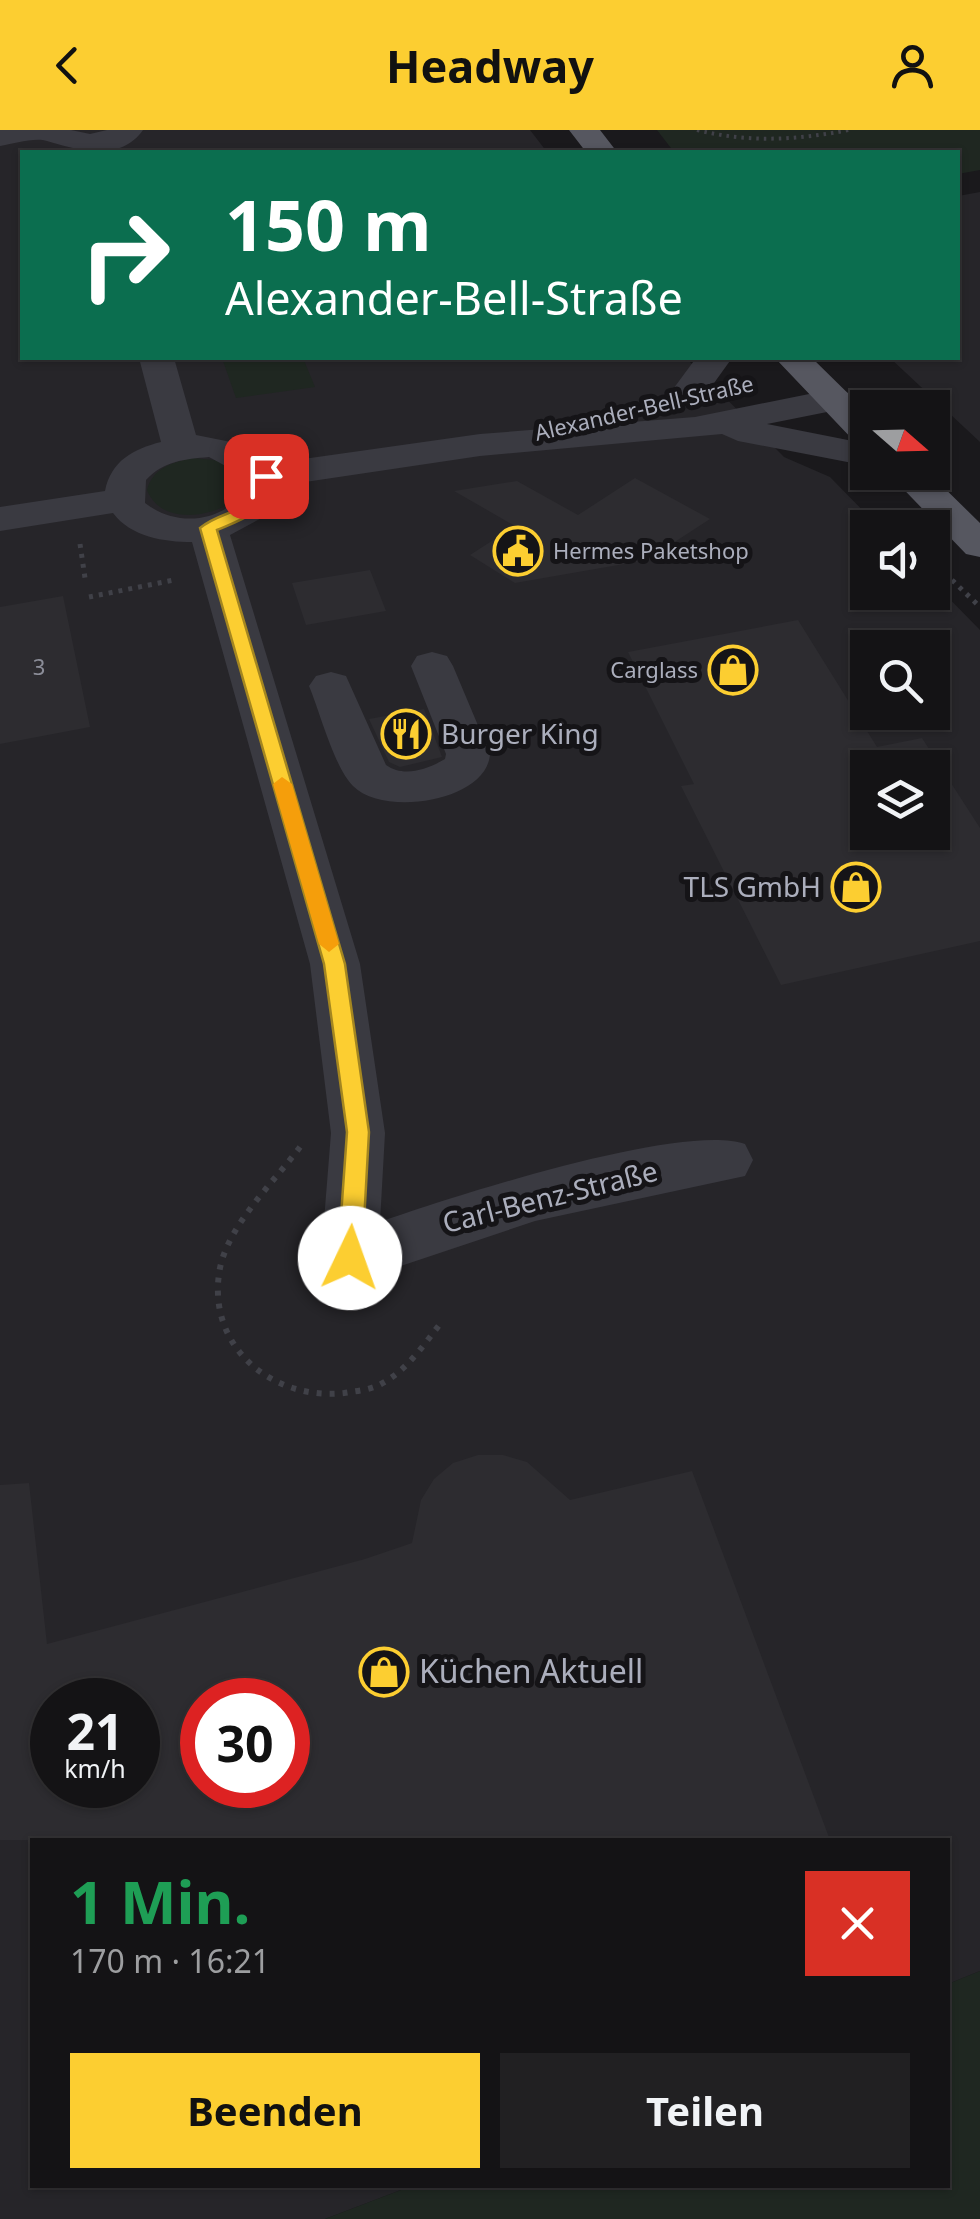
<!DOCTYPE html>
<html lang="de">
<head>
<meta charset="utf-8">
<style>
	:root { --surface:#141315; --page:#212022; --text:#f1f3f6; --muted:#9d9ea0; --line:#333234; --accent:#fcce31 }
	body { margin:0; font-family:"Noto Sans",sans-serif; background:var(--page); color:var(--text); height:100vh; display:flex; flex-direction:column; font-size:38px; white-space:nowrap }
	* { box-sizing:border-box; margin:0 }
	p { font-size:32px; color:var(--muted) }
	.icon { flex:none; width:55px; height:55px; fill:none; stroke:currentColor; stroke-width:2; stroke-linecap:round; stroke-linejoin:round }
	.map { position:relative; flex:1; overflow:hidden }
	.drawer { position:absolute; left:30px; top:1708px; width:920px; height:350px; display:flex; flex-direction:column; background:var(--surface); border-radius:0px; box-shadow:0 2px 8px #0004,0 0 0 2px var(--line) }
	.drawer>* { flex:none }
	.banner { position:absolute; left:20px; top:20px; width:940px; height:210px; border-radius:0px; box-shadow:0 2px 8px #0004,0 0 0 2px var(--line); background:#0b6e4f; color:#fff; overflow:hidden }
	.needle { width:65px; rotate:110deg }
	.fabs { position:absolute; left:850px; top:260px; display:grid; gap:20px }
	.fabs a { display:grid; place-items:center; width:100px; height:100px; border-radius:0px; background:var(--surface); box-shadow:0 2px 8px #0004,0 0 0 2px var(--line); font-size:50px }
	.speed { position:absolute; left:30px; top:1548px; display:flex; gap:20px; font-size:50px; font-weight:700; text-align:center }
	.speed>* { display:grid; place-content:center; width:130px; height:130px; border-radius:50%; background:var(--surface); box-shadow:0 2px 8px #0004,0 0 0 2px var(--line); line-height:1 }
	.speed small { font-size:25px; font-weight:400 }
	.speed .limit { border:15px solid #d22; background:#fff; color:#111 }
	.pin { position:absolute; display:grid; place-items:center; width:85px; height:85px; color:#fff; margin:-42px; border-radius:20px; box-shadow:0 5px 15px #0006 }
	.me { position:absolute; width:110px; margin:-55px; rotate:3deg; stroke-linejoin:round; filter:drop-shadow(0 0 8px #0008) }
	.turn { display:flex; align-items:center; gap:35px; height:210px; padding:0 40px; font-size:45px }
	.turn .icon { width:130px; height:130px; stroke-width:2.5 }
	.turn b { display:block; font-size:70px; line-height:85px }
	.round { display:grid; place-items:center; flex:none; width:105px; height:105px; border-radius:0px; background:var(--page) }
	.summary { display:flex; align-items:center; justify-content:space-between; height:170px; padding:0 40px }
	h1 { font-size:60px; font-weight:700; line-height:75px; color:#1e9e55 }
	.button { display:flex; gap:20px; margin-top:auto; padding:20px 40px }
	.button a { flex:1; height:115px; border-radius:0px; background:var(--accent); color:#111; font-size:40px; font-weight:700; line-height:115px; text-align:center }
	.button a+a { background:var(--page); color:var(--text) }
	header { display:flex; justify-content:space-between; align-items:center; height:130px; padding:0 40px; background:var(--accent); color:#111; font-size:45px; font-weight:700 }
	.map>svg:first-child { display:block }
</style>
</head>
<body>
<header><svg class="icon" aria-label="back" viewBox="0 0 24 24"><path d="M15 5l-7 7 7 7"/></svg>Headway<svg class="icon" aria-label="person" viewBox="0 0 24 24"><circle cx="12" cy="8" r="4"/><path d="M4 21q1-7 8-7t8 7"/></svg></header>
<div class="map">
<svg width="980" height="2089" viewBox="0 0 980 2089">
	<rect width="100%" height="100%" fill="#1a191c"/>
	<path fill="#262529" fill-rule="evenodd" d="M0,0H530L547,22H22V228H686L784,327L830,347L879,397L868,398V462H932L933,452L980,500V1841L948,1854V1710H32V2055H414L325,2089H0ZM868,518H932V582H868ZM868,638H932V702H868ZM52,1570H138V1655H52ZM202,1570H288V1655H202Z
		M980,62V312L890,228H958V66Z"/>
	<path fill="#1f2721" d="M657,0H980V40L958,44V22H674Z
		M222,228H303L315,257L236,268Z
		M192,328L225,331L243,345V364C219,387 162,398 147,360C153,338 171,333 192,328Z
		M980,1841V2089H325L414,2055H948V1854Z"/>
	<path fill="#2d2c30" fill-rule="evenodd" d="M635,348L710,389L647,430L515,453L470,425L515,396L454,361L517,351L578,385Z
		M370,440L386,481L306,495L292,453Z
		M63,466L90,597L0,614V477Z
		M798,490L877,617L922,608L980,698V811L781,855L681,656L694,654L628,522ZM868,638H932V702H868Z
		M424,579L442,627L400,637L389,632L369,589Z
		M478,1325H503L527,1332L570,1370L692,1341L830,1710H0V1355L29,1353L47,1514L365,1429L412,1413L421,1370L434,1349L453,1333ZM52,1570H138V1655H52ZM202,1570H288V1655H202Z"/>
	<g fill="none" stroke-linecap="round" stroke-linejoin="round">
		<path stroke="#404148" stroke-width="4" stroke-dasharray="2.5 5" stroke-linecap="butt" d="M697,0C749,13 796,10 849,0"/>
		<path stroke="#404148" stroke-width="5" stroke-dasharray="4 6" stroke-linecap="butt" d="M80,414L85,448
			M952,450L980,477
			M89,467L174,450"/>
		<path stroke="#404148" stroke-width="6" stroke-dasharray="5 8" stroke-linecap="butt" d="M300,1017C274,1052 229,1094 220,1138C205,1216 272,1271 344,1263C356,1261 370,1260 381,1254C406,1241 423,1216 440,1194"/>
		<path fill="#3a3a41" fill-rule="evenodd" d="M0,0H71L90,4L107,0H143C120,33 77,20 47,11C35,7 13,14 0,16Z
			M139,228H174L196,305L246,315L275,333L480,304L695,287L834,259L847,262L852,270L847,278L767,294L868,314V336L738,311L722,304L480,326L285,355L269,384L230,405L360,834L385,1003L380,1092C451,1067 682,992 745,1014L753,1030L745,1046L535,1091L350,1153L330,1146L321,1128L331,1003L310,834L192,412C164,412 131,407 113,383L0,401V377L105,361C111,331 133,319 161,312ZM209,327L244,346V363C219,393 176,397 145,373L146,350C163,331 185,329 209,327Z
			M696,228H732L699,274L686,277L673,274L668,266Z
			M432,522L447,526L453,536L490,624C487,672 383,687 353,656C334,637 320,582 309,556L316,546L331,542L346,546L386,635C404,648 428,639 445,629L446,624L411,536L417,526Z"/>
		<path fill="#565760" fill-rule="evenodd" d="M569,0H600L617,22H586Z
			M775,228H812L868,283V315L855,312Z
			M887,342H928L980,393V427L966,424Z"/>
	</g>
	<path fill="#fcce31" stroke="#a48620" stroke-width="2.5" d="M266,342L273,346C271,381 245,388 217,400L345,834L369,1002L362,1128L359,1136L350,1139L342,1136L338,1128L347,1002L324,834L200,398C224,378 255,386 258,346Z"/>
	<path fill="#f59e0b" d="M282,647L292,654L339,814L329,822L319,814L273,654Z"/>
	<defs>
		<g id="civic-ring" transform="scale(2.5)"><circle r="9.5" fill="#151417" stroke="#fcce31" stroke-width="1.5"/><path d="M-.6-6.5H3V-4.5H.6V-3L4-1V1h2V6H-6V1h2V-1L-.6-3ZM-1.2 2.5V6h2.4V2.5Z" fill="#fcce31"/></g>
		<g id="shop-ring" transform="scale(2.5)"><circle r="9.5" fill="#151417" stroke="#fcce31" stroke-width="1.5"/><path d="M-5-2.5h2.3a2.7 3.5 0 0 1 5.4 0H5L5.5 6h-11ZM-1.5-2.5h3a1.5 2.3 0 0 0-3 0Z" fill="#fcce31"/></g>
		<g id="restaurant-ring" transform="scale(2.5)"><circle r="9.5" fill="#151417" stroke="#fcce31" stroke-width="1.5"/><path d="M-5-6h1v4h1v-4h1v4h1v-4h1v5L-1.5 .5V6h-2V.5L-5-1ZM5-6V6H3V1.5H1.5Q1.5-4 5-6Z" fill="#fcce31"/></g>
	</defs>
	<g fill-rule="evenodd">
		<use href="#civic-ring" x="518" y="421"/>
		<use href="#shop-ring" x="733" y="540"/>
		<use href="#restaurant-ring" x="406" y="604"/>
		<use href="#shop-ring" x="856" y="757"/>
		<use href="#shop-ring" x="384" y="1542"/>
	</g>
	<g text-anchor="middle" stroke-width="10" stroke-linejoin="round" paint-order="stroke">
		<g font-size="22" fill="#abaebc" stroke="#151417">
			<text transform="translate(644 278) rotate(-13)" y="8">Alexander-Bell-Straße</text>
		</g>
		<g font-size="22" fill="#abaebc" stroke="#151417" text-anchor="start">
			<text x="553" y="429">Hermes Paketshop</text>
			<text x="698" y="548" text-anchor="end">Carglass</text>
		</g>
		<g font-size="22" fill="#8b8d98">
			<text x="39" y="545">3</text>
		</g>
		<g font-size="28" fill="#abaebc" stroke="#151417" text-anchor="start">
			<text x="441" y="614">Burger King</text>
			<text x="821" y="767" text-anchor="end">TLS GmbH</text>
		</g>
		<g font-size="28" fill="#abaebc" stroke="#151417">
			<text transform="translate(550 1067) rotate(-14)" y="10">Carl-Benz-Straße</text>
		</g>
		<g font-size="32" fill="#abaebc" stroke="#151417" text-anchor="start">
			<text x="419" y="1553">Küchen Aktuell</text>
		</g>
	</g>
</svg>
<div class="fabs">
<a><svg class="needle" viewBox="-14 -14 28 28"><path d="M0-13l5 13h-10z" fill="#e53935"/><path d="M0 13l5-13h-10z" fill="#9d9ea0"/></svg></a>
<a><svg class="icon" aria-label="sound" viewBox="0 0 24 24"><path d="M4 9h4l5-4v14l-5-4H4zM17 9q2 3 0 6"/></svg></a>
<a><svg class="icon" aria-label="search" viewBox="0 0 24 24"><circle cx="10" cy="10" r="6"/><path d="M15 15l6 6"/></svg></a>
<a><svg class="icon" aria-label="layers" viewBox="0 0 24 24"><path d="M12 4l9 5-9 5-9-5zM3 14l9 5 9-5"/></svg></a>
</div>
<div class="speed"><div>21<small>km/h</small></div><div class="limit">30</div></div>
<div class="pin" style="left:266px;top:346px;background:#d93025"><svg class="icon" aria-label="arrive" viewBox="0 0 24 24"><path d="M6 21V4h12l-3 4 3 4H6"/></svg></div>
<svg class="me" style="left:350px;top:1128px" viewBox="-20 -20 40 40"><circle r="19" fill="#fff"/><path d="M0-13L10 11 0 6-10 11z" fill="#fcce31"/></svg>
<div class="banner">
<div class="turn"><svg class="icon" aria-label="right" viewBox="0 0 24 24"><path d="M7 20v-9h11M14 6l5 5-5 5"/></svg><div><b>150 m</b>Alexander-Bell-Straße</div></div>
</div>
<section class="drawer">
<div class="summary"><div><h1>1 Min.</h1><p>170 m · 16:21</p></div><a class="round" style="background:#d93025;color:#fff"><svg class="icon" aria-label="close" viewBox="0 0 24 24"><path d="M6 6l12 12M18 6L6 18"/></svg></a></div>
<div class="button"><a>Beenden</a><a>Teilen</a></div>
</section>
</div>
</body>
</html>
